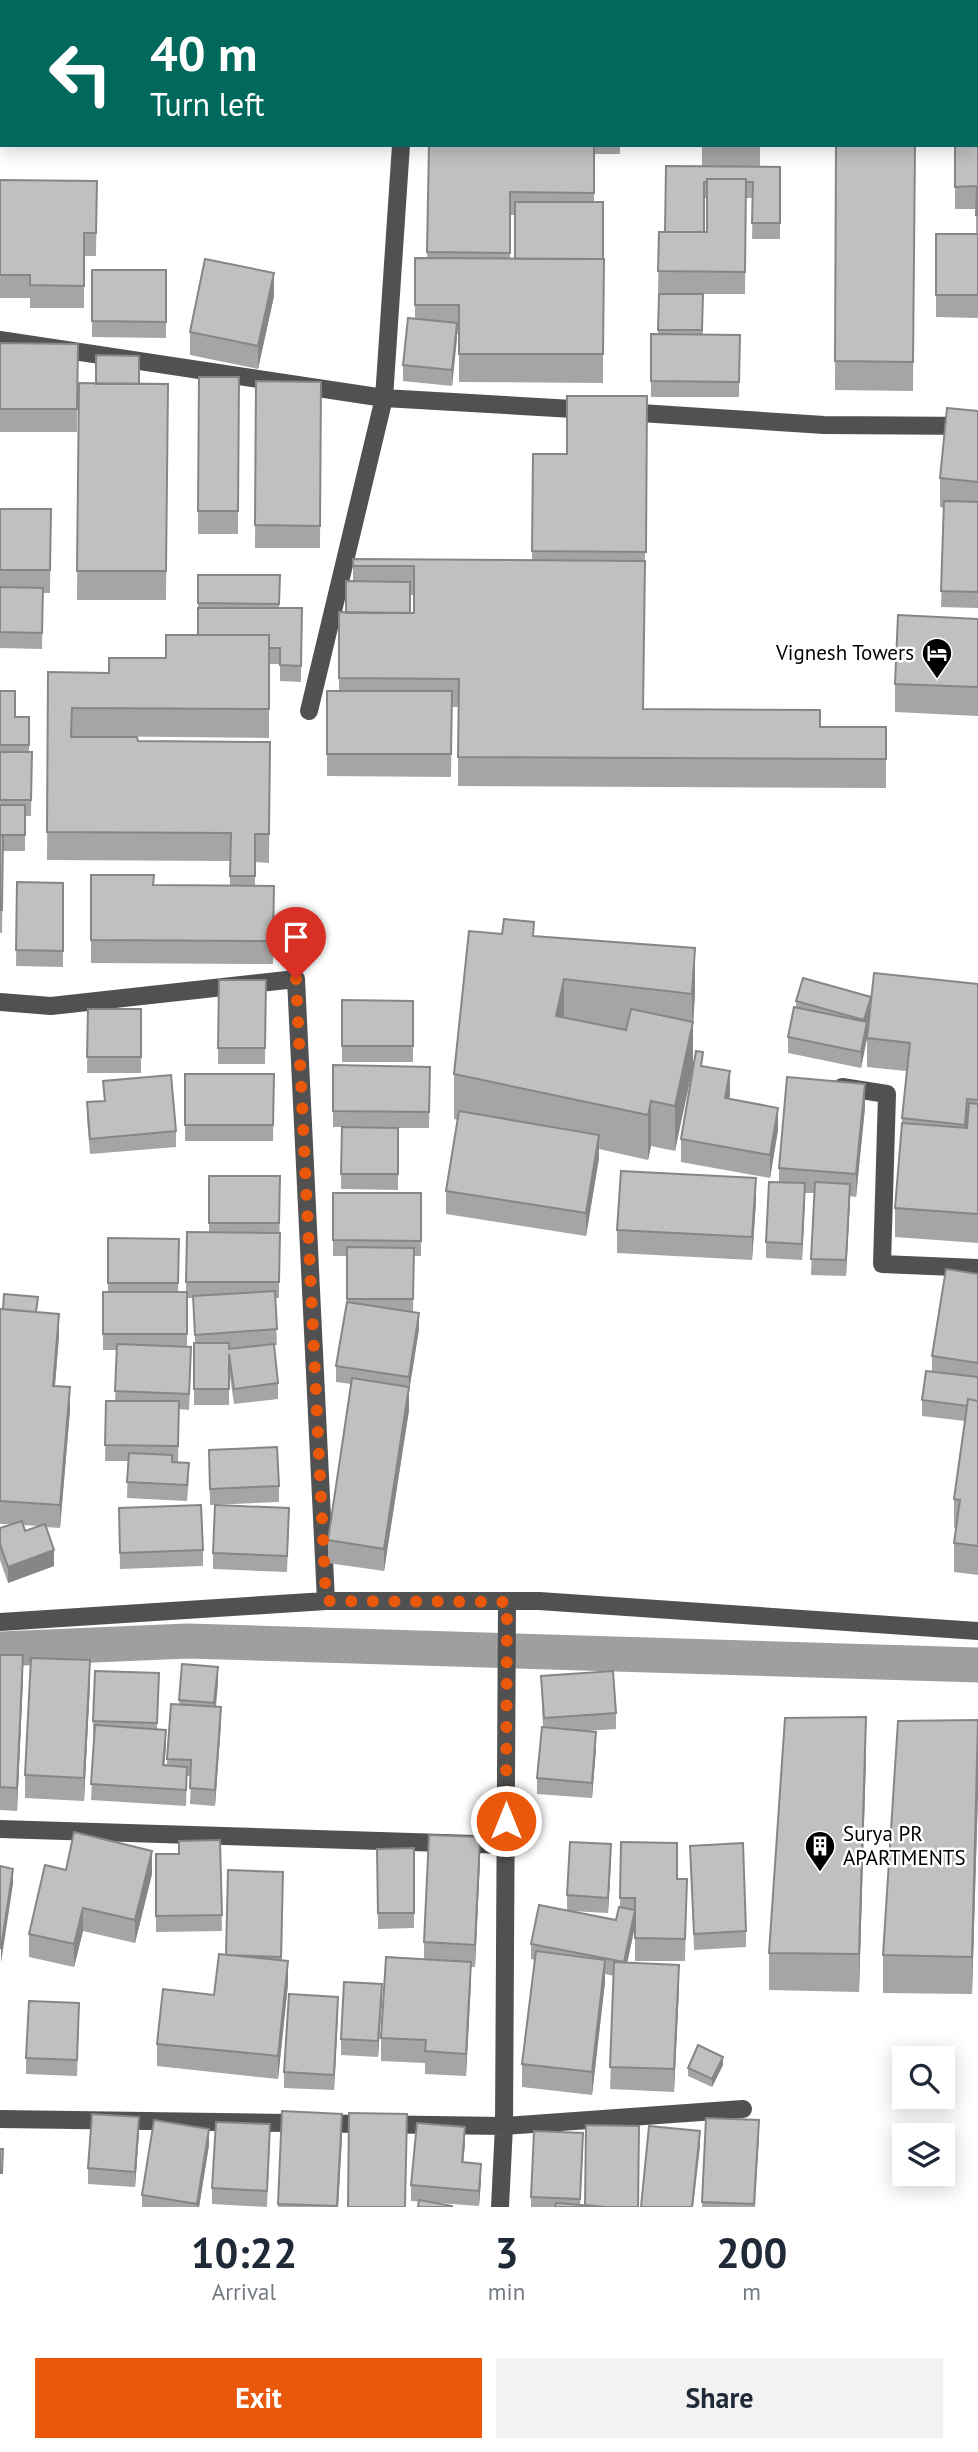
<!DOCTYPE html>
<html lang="en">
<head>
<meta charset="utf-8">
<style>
	:root { --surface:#fff; --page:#f2f2f3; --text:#1f2937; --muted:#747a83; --accent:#ea580c }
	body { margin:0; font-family:"PT Sans",sans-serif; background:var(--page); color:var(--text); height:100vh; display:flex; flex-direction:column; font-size:26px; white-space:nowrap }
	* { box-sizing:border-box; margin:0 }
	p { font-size:23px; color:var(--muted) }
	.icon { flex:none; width:38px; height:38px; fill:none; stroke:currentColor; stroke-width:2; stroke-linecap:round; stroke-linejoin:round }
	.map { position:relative; height:2207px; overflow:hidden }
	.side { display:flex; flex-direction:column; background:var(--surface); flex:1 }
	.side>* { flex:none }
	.hud { position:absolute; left:0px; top:0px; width:978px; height:147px; box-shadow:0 4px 18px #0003; background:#00695c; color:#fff; overflow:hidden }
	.buttons { position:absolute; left:892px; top:2046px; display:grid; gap:14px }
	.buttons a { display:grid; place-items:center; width:63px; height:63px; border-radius:0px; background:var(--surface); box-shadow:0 4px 18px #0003; font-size:35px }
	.pin { position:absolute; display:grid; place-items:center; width:60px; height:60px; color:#fff; margin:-72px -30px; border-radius:50% 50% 50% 0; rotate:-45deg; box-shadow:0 0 7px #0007 }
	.pin .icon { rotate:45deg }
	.me { position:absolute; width:77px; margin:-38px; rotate:0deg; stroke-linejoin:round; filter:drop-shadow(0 0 5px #0008) }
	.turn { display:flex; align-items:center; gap:24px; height:147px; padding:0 35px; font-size:32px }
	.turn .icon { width:91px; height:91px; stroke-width:2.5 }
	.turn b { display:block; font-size:49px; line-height:60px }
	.eta { display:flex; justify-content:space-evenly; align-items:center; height:119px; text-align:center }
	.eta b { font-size:42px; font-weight:700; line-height:49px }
	.action { display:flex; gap:14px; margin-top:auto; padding:14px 35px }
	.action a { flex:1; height:80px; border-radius:0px; background:var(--accent); color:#fff; font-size:28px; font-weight:700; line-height:80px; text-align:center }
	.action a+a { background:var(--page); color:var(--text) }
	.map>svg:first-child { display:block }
</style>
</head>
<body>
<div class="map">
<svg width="978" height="2207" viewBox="0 0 978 2207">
	<rect width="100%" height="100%" fill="#fff"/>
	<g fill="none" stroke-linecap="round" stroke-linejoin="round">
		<path stroke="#9f9f9f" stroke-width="35" d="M0,1649L188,1641L978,1665"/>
		<path stroke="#515151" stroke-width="18" d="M406,2V0
			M0,340L384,398L590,410
			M625,412L824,425L978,426
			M309,711L384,398L401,145
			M0,1002L51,1006L296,979L326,1601
			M842,1087L887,1094L882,1264L978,1268
			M0,1622L326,1601H539L978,1631
			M0,1829L506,1845
			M0,2119L504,2126L743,2109
			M500,2207L504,2126L507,1602"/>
	</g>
	<path fill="#a5a5a5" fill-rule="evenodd" d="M439,0H493V2H439Z
		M978,0V33L976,32V2Z
		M978,53V318L936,317V234H976V209H955V187Z
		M429,145H620V154H594V202H603V383L459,382V334H457L452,386L403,381V365L415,318V258H427ZM510,215H515V259H510Z
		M702,145H760V167L702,166Z
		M836,145H915L913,391L835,390Z
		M666,166L780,167V239H752L753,198H746L745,294H703V334L740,335L739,397H651V334H658L659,294H678H658L659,232H665ZM704,198H707V232H704Z
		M0,180L97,181L96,256H84V308H30V298H0Z
		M92,270H166V338L92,337Z
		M274,296L258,369L190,355V332Z
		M0,343L78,344L77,432H0Z
		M199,377H239L238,534H198Z
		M256,381L321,382L320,548H255Z
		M79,383L168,384L166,600H77Z
		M647,396L643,709L820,727H886V788L458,786V707H452L451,777L327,776V691H339V612L346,613L353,581V559L532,560L533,454H567ZM410,595H414V613H410Z
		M978,411V608L941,607L944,508L940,507V478Z
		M0,509H51L50,593H43L42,649L0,648Z
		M198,575H280L279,608H302L301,682L280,681V664H269V738L72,736L138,741L270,742L269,863L255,862V885L274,886L273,964L91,963V875L154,885H230V861L47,860L48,672L109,673L166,658L198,635Z
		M978,619V716L895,712V684Z
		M0,691L15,717H29V752H32L31,816H25V851H3L2,933H0Z
		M17,882L63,883V967L16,966Z
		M534,936L695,993L693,1022L675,1151L651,1146L648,1160L599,1149V1158L586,1236L446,1214V1191L458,1120L454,1119V1074Z
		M219,980H266L265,1064H218Z
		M978,984V1243L895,1237V1208L902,1133V1118L906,1071L867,1067V1038L870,1017L867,1026V1038L861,1068L788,1053V1037L796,1008V1001L871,1005Z
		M342,1000L413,1001V1062H342Z
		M88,1009H141V1073H87Z
		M333,1065L430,1067L429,1128H398V1190L341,1189L342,1127H333Z
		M703,1066L730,1094L729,1099L778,1130L770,1178L681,1162V1139Z
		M185,1074H274L273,1141H185Z
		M103,1081L176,1131V1147L90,1154L87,1118V1102L104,1101Z
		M865,1107L856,1197L850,1196L846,1276L811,1275L814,1193H805L802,1260L766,1258V1242L779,1182V1168Z
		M209,1176H280L279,1298H275L277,1345H274L278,1383V1399L234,1404L229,1370V1405H194V1343H195L193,1298H187V1347L191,1363L189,1410L179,1409L178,1462H172L189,1479L187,1501L127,1498L128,1461H105L106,1401H115L117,1350H103V1292H108V1238L179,1239L178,1292H186L187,1232H209Z
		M333,1193H421V1256H414L413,1312L419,1329L409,1391V1410L384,1571L328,1563V1540L351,1384L336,1382V1366L347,1302V1256H333Z
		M756,1201L752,1260L617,1253V1230Z
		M978,1274V1575L954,1572V1543L956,1528H954V1499L965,1421L922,1416V1400L932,1371V1356Z
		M0,1309L37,1312L59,1336L55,1386L70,1410L60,1528L46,1527L54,1566L8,1583L0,1560V1528L11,1524H0ZM23,1525L38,1526L25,1531Z
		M209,1450L279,1486V1502L210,1505Z
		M119,1508L203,1550V1566L120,1569Z
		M289,1524L287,1572L213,1569V1553Z
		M0,1655L23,1678L17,1811L0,1810Z
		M182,1664L218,1683L216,1707L221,1723L215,1806L190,1804L191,1776H187L186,1806L91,1800L94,1737H93V1721L159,1689L157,1729L166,1746L164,1765H167V1759L179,1704Z
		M541,1676L616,1713V1729L584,1731L596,1748L592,1798L537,1794V1778L543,1727Z
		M90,1683L84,1801L25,1798V1775Z
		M978,1720V1793L972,1994L883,1993V1955Z
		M866,1755L859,1992L769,1990V1953Z
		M220,1840L222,1931L156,1932V1854H179Z
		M621,1842L677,1879H687L685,1961H635V1926L627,1963L679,1988L674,2092L610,2089L614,1976L605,1974V1982L592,2095L522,2087V2064L535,1960L531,1959V1944L567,1911V1895L611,1860L608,1913L570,1911L616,1920L620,1907Z
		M690,1846L746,1931V1947L694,1950Z
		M414,1848V1928L378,1929L377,1849Z
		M480,1860L475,1967H471L466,2076L425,2074V2063L381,2061V2038L424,1959V1942Z
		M66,1870L152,1874L135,1943L83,1931L74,1967L29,1957V1934Z
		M283,1872L282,1960L288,1984L278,2079L157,2066V2044L214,1995L226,1955Z
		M382,2000L378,2057L341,2055V2039Z
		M338,2013L334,2090L284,2088V2072Z
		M79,2019L77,2076L26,2074V2058Z
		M723,2065L712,2087L688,2076V2068Z
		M282,2111L342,2137L338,2207H278Z
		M706,2118L759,2136L755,2207H702Z
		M139,2133L135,2187L88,2184V2168Z
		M270,2140L267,2207L212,2204V2188Z
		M465,2143L463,2162L481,2180L479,2206L411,2201V2185Z
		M209,2145L199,2207H142V2195Z
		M583,2149L580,2205L638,2207H531V2197Z"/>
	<path fill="#868686" d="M274,273V296L258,369V346Z
		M457,323V339L452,386V370Z
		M695,948V993L693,1025V1022V1067L675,1151V1106L692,1030V994Z
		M564,979V1024L556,1016Z
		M871,997V1013L867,1026V1038L861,1068V1052L864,1035V1020Z
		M730,1071V1094L725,1121V1098Z
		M865,1084V1107L856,1197V1174Z
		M967,1099V1128L965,1153V1125Z
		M651,1101V1146L648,1160V1115Z
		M778,1108V1130L770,1178V1155Z
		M599,1135V1158L586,1236V1213Z
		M756,1178V1201L752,1260V1237Z
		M805,1183V1199L802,1260V1244Z
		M850,1184V1200L846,1276V1260Z
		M419,1313V1329L409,1391V1410L384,1571V1549L409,1389V1377Z
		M59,1314V1336L53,1409V1386Z
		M70,1387V1410L60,1528V1505Z
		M54,1550V1566L8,1583V1567Z
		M23,1655V1678L17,1811V1788Z
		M90,1660V1683L84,1801V1778Z
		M218,1667V1683L214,1719V1703Z
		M221,1707V1723L215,1806V1790Z
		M866,1717V1755L859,1992V1954Z
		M166,1730V1746L163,1781V1765Z
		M596,1732V1748L592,1798V1783Z
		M978,1756V1793L972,1994V1957Z
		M480,1837V1860L475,1967V1945Z
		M611,1844V1860L608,1913V1898Z
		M152,1851V1874L135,1943V1920Z
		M13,1869V1884L1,1963V1948Z
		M83,1908V1931L74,1967V1944Z
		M635,1910V1926L624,1978V1962Z
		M605,1960V1982L592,2095V2072Z
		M288,1961V1984L278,2079V2056Z
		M471,1962V1984L466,2076V2054Z
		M679,1965V1988L674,2092V2069Z
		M382,1984V2000L378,2057V2041Z
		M338,1997V2013L334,2090V2075Z
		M723,2057V2065L712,2087V2079Z
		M342,2114V2137L338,2207H337Z
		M139,2117V2133L135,2187V2172Z
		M759,2120V2136L754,2207V2204Z
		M465,2127V2143L462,2178V2162Z
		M209,2129V2145L199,2207H197Z
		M700,2131V2147L693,2207H692Z
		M583,2133V2149L580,2207Z
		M481,2164V2180L479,2206V2191Z"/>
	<path fill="#c0c0c0" stroke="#868686" stroke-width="2" d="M573,0H626V2H573Z
		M671,0H790V2H671Z
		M804,0H853V2H804Z
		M954,0H978V17H976V2H954Z
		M976,53H978V215H976L977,186L955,187V145H976Z
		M429,145H594V193L510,192V253L427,252Z
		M836,145H915L913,362L835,361Z
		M666,166L780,167V223H752L753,182H746V179H707V182H704V232H665Z
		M707,179H746L745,272L658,271L659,232H707Z
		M0,180L97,181L96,233H84V286L30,285V275H0Z
		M515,202H603V259H515Z
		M936,234H978V295H936Z
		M415,258L604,259L603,354H459V305H415Z
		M205,259L274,273L258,346L190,332Z
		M92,270H166V322L92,321Z
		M659,294H703L702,330H658Z
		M408,318L457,323L452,370L403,365Z
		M651,334L740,335L739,382L651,381Z
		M0,343L78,344L77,409H0Z
		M96,355L139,356V384H96Z
		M199,377H239L238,511H198Z
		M256,381L321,382L320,526L255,525Z
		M79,383L168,384L166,571H77Z
		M567,396H647L646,552L532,551L533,454H567Z
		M947,408L978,411V482L940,478Z
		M944,501L978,502V592L941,591Z
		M0,509H51L50,570H0Z
		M353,559L645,561L643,709L820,710V727H886V759L458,757L459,679L339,678V612L414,613V566H353Z
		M198,575H280L279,604L198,603Z
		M346,581L410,582V613H346Z
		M0,587L43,588L42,633L0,632Z
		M198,608H302L301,666L280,665V648H269V635H198Z
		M898,615L978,619V687L895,684Z
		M166,635H269V709L72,708L71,737H137L138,741L270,742L269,834H255V876H230L231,833L47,832L48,672L109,673V658H166Z
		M0,691H15V717H29V745H0Z
		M327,691H452L451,754H327Z
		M0,752H32L31,800H0Z
		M0,805H25V835H0Z
		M0,836H3L2,910H0Z
		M91,875H154L153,885L274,886L273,941L91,940Z
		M17,882L63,883V951L16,950Z
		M504,919L534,922L533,936L695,948L692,994L564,979L556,1016L626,1030L631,1009L693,1022L675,1106L651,1101L648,1115L454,1074L469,931L502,934Z
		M874,973L978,984V1100L967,1099L965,1125L902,1118L910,1043L867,1038Z
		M803,978L871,997L864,1020L796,1001Z
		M219,980H266L265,1048H218Z
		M342,1000L413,1001V1046H342Z
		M794,1007L867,1022L861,1052L788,1037Z
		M88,1009H141V1057H87Z
		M696,1051L703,1052L701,1066L730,1071L725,1098L778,1108L770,1155L681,1139Z
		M333,1065L430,1067L429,1112L333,1111Z
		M185,1074H274L273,1125H185Z
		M171,1075L176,1131L90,1139L87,1102L105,1101L103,1081Z
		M787,1077L865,1084L856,1174L779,1168Z
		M969,1103L978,1104V1214L895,1208L902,1123L967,1128Z
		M459,1111L599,1135L586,1213L446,1191Z
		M342,1127L398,1128V1174H341Z
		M621,1171L756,1178L752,1237L617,1230Z
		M209,1176H280L279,1223H209Z
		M769,1182L805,1183L802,1244L766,1242Z
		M815,1182L850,1184L846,1260L811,1259Z
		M333,1193H421V1241L333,1240Z
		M187,1232L280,1233L279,1282H186Z
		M108,1238L179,1239L178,1283H108Z
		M347,1247L414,1248L413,1299H347Z
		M946,1269L978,1274V1363L932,1356Z
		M275,1291L277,1329L195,1335L193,1296Z
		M103,1292H187V1334H103Z
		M4,1294L38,1297L36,1312L3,1309Z
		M347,1302L419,1313L409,1377L336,1366Z
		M0,1309L59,1314L53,1386L70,1387L60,1505L0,1501Z
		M194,1343H229V1349L274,1344L278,1383L234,1389L229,1354V1389H194Z
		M117,1344L191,1347L189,1394L115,1391Z
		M926,1371L978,1377V1401L968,1399L967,1406L922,1400Z
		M352,1378L409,1387L384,1549L328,1540Z
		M968,1399L978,1401V1546L954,1543L960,1500L954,1499Z
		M106,1401H179L178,1446L105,1445Z
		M277,1447L279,1486L210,1489L209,1450Z
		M129,1453L172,1455V1462L189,1463L187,1485L127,1482Z
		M201,1505L203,1550L120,1553L119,1508Z
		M215,1505L289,1508L287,1556L213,1553Z
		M22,1521L25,1531L45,1524L54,1550L8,1567L0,1544V1528Z
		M0,1655H23L17,1788L0,1787Z
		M31,1658L90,1660L84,1778L25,1775Z
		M182,1664L218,1667L214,1703L179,1700Z
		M95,1671L159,1673L157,1723L93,1721Z
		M613,1671L616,1713L544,1718L541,1676Z
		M171,1704L221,1707L215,1790L190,1788L191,1760L167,1759Z
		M866,1717L859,1954L769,1953L785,1718Z
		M978,1720L972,1957L883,1955L898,1721Z
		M95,1725L166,1730L163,1765L187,1767L186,1790L91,1784Z
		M542,1727L596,1732L592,1783L537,1778Z
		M74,1832L152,1851L135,1920L83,1908L74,1944L29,1934L45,1865L66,1870Z
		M429,1835L480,1837L475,1945L424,1942Z
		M220,1840L222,1915L156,1916V1854H179V1841Z
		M570,1842L611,1844L608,1898L567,1895Z
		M621,1842L677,1843V1879H687L685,1939L635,1938V1898H620Z
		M743,1843L746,1931L694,1934L690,1846Z
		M414,1848V1913H378L377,1849Z
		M0,1866L13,1869L1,1948L0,1947Z
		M228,1870L283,1872L281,1957L226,1955Z
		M539,1905L616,1920L619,1907L635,1910L624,1962L531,1944Z
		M536,1951L605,1960L592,2072L522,2064Z
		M219,1954L288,1961L278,2056L157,2044L163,1989L214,1995Z
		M386,1957L471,1962L466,2054L425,2051L426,2040L381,2038Z
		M614,1962L679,1965L674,2069L610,2067Z
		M344,1982L382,1984L378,2041L341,2039Z
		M289,1994L338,1997L334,2075L284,2072Z
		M29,2001L79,2003L77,2060L26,2058Z
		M698,2045L723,2057L712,2079L688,2068Z
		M282,2111L342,2114L337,2206L278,2204Z
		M349,2113L407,2114L405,2207H348Z
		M92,2114L139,2117L135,2172L88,2168Z
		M706,2118L759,2120L754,2204L702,2202Z
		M154,2120L209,2129L197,2204L142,2195Z
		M216,2122L270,2124L267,2191L212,2188Z
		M417,2123L465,2127L462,2162L481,2164L479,2191L411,2185Z
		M586,2125L639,2126L638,2207H606L585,2205Z
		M649,2126L700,2131L692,2207H641Z
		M534,2131L583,2133L580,2199L531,2197Z
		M0,2149H3L2,2173H0Z
		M419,2200L452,2206V2207H418Z
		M556,2203L606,2207H555Z"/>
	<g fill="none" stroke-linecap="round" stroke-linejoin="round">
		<path stroke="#ea580c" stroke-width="12" stroke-dasharray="0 21.6" d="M296,979L326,1601L507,1602L506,1821"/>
	</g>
	<defs>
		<g id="hotel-pin" transform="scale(1.575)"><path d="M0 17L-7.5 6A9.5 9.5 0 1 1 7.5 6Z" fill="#000" stroke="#fff"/><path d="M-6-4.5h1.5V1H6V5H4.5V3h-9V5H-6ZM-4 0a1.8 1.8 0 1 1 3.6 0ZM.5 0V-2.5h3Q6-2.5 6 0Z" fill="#fff"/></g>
		<g id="building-pin" transform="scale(1.575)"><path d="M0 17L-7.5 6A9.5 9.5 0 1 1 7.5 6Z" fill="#000" stroke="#fff"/><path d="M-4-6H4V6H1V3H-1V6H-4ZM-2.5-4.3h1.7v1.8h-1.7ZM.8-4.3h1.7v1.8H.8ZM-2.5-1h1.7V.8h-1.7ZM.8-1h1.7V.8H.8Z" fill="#fff"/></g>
	</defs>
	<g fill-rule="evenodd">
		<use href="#hotel-pin" x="937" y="653"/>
		<use href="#building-pin" x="820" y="1846"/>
	</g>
	<g text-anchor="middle" stroke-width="5" stroke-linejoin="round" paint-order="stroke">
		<g font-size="21" fill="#000" stroke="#fff" text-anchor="end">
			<text x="914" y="660">Vignesh Towers</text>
			<text x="843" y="1841" text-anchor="start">Surya PR<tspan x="843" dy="24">APARTMENTS</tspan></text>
		</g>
	</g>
</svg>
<div class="buttons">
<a><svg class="icon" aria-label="search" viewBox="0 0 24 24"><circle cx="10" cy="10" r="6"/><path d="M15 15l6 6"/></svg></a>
<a><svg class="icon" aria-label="layers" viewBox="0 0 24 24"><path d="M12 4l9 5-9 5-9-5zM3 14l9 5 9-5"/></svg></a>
</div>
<div class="pin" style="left:296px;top:979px;background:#d93025"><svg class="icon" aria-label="arrive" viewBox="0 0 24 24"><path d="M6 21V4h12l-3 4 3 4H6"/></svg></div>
<svg class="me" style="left:506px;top:1821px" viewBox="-20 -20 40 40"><circle r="17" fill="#ea580c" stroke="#fff" stroke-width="3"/><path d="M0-11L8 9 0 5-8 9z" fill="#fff"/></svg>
<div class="hud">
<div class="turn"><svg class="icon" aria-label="left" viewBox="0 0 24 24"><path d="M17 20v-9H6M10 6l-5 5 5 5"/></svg><div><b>40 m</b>Turn left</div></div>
</div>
</div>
<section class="side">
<div class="eta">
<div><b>10:22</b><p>Arrival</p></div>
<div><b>3</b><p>min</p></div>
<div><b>200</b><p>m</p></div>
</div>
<div class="action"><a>Exit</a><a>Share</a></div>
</section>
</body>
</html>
